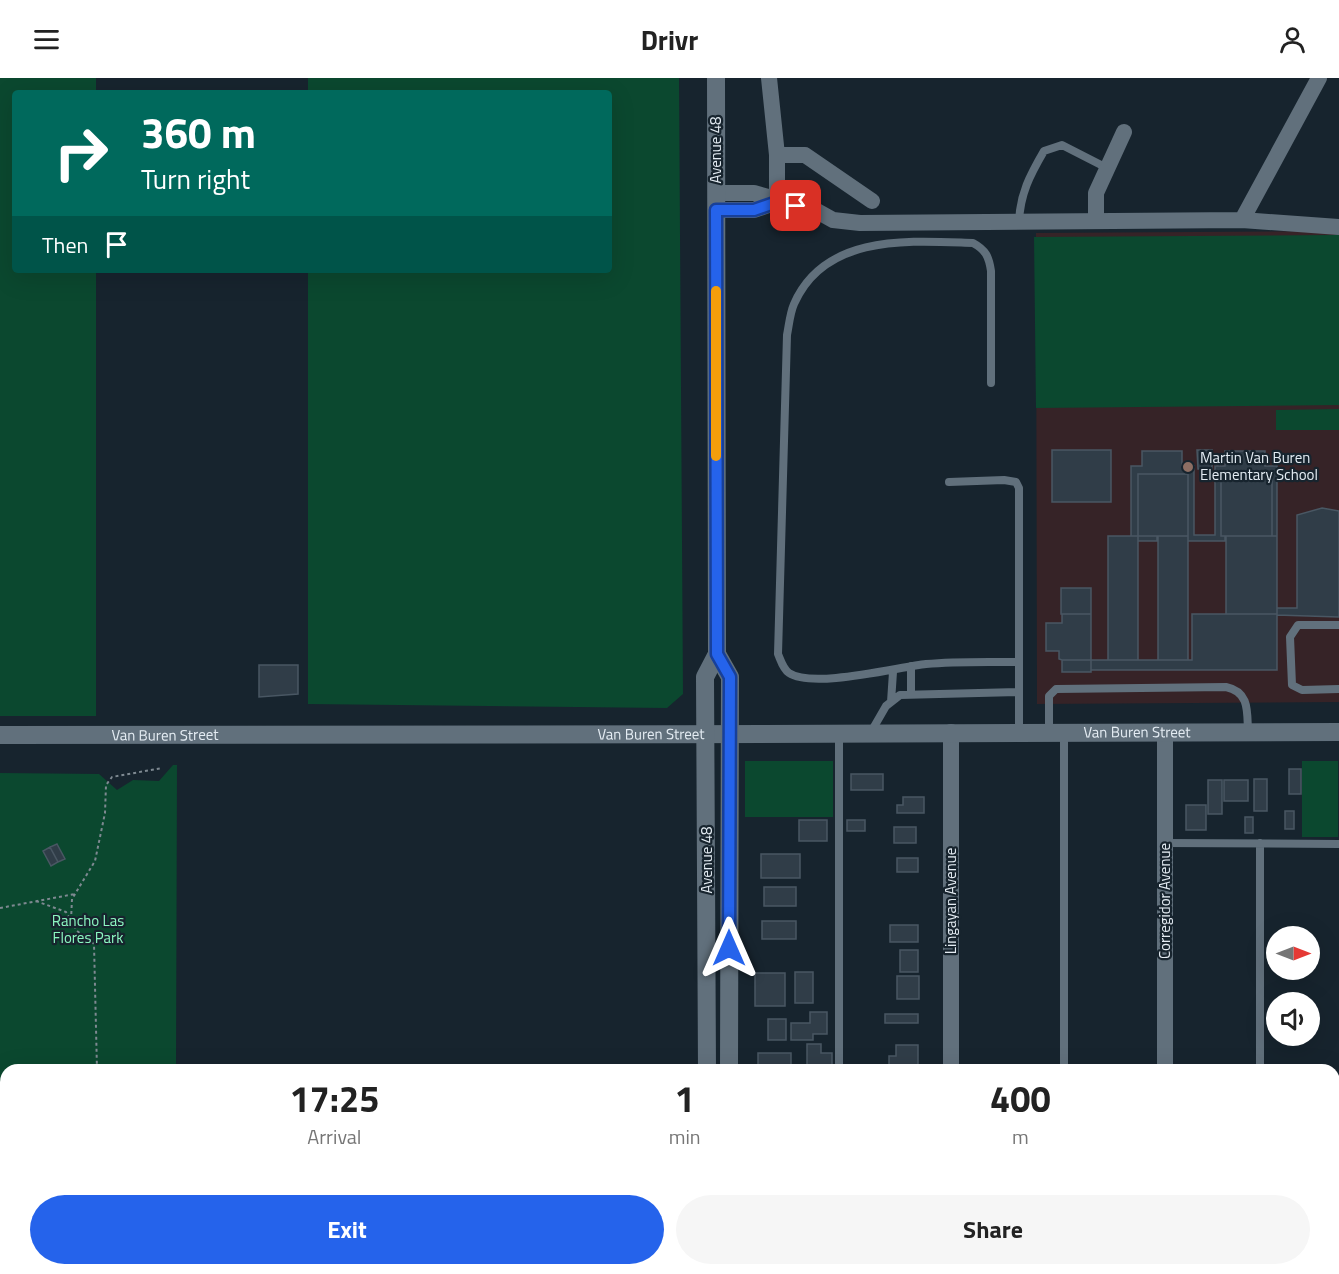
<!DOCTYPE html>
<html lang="en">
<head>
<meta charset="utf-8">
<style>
	:root { --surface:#fff; --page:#f6f6f6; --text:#222; --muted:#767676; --accent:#2563eb }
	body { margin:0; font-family:"Titillium Web",sans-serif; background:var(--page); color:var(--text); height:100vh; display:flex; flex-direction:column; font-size:22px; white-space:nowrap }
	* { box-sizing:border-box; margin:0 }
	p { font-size:20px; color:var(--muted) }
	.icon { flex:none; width:33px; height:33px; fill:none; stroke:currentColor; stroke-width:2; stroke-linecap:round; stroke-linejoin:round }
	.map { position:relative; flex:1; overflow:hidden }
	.sheet { position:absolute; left:0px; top:986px; width:1340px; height:212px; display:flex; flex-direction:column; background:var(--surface); border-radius:18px 18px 0 0; box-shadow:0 6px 24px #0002 }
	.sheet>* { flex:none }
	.guide { position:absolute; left:12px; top:12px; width:600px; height:183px; border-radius:6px; box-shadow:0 6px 24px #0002; background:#00695c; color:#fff; overflow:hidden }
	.needle { width:39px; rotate:90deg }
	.tools { position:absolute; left:1266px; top:848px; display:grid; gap:12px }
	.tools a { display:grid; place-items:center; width:54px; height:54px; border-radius:50%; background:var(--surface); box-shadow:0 6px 24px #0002; font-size:30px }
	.pin { position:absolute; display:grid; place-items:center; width:51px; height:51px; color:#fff; margin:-26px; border-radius:12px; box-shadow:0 3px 9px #0006 }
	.me { position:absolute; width:66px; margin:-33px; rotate:0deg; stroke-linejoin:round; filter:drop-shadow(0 0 4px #0008) }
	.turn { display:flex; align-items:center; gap:21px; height:126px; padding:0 30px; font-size:27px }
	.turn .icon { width:78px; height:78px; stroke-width:2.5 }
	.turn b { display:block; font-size:42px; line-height:51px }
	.then { display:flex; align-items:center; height:57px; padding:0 30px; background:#0003; gap:12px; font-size:22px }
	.eta { display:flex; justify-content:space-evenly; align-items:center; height:102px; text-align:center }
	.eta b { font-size:36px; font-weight:700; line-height:42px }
	.button { display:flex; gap:12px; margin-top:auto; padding:12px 30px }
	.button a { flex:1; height:69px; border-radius:36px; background:var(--accent); color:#fff; font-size:24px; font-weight:700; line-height:69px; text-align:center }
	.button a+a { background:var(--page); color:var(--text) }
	header { display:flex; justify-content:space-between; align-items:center; height:78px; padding:0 30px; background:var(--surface); font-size:27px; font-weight:700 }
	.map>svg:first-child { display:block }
</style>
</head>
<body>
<header><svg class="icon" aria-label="menu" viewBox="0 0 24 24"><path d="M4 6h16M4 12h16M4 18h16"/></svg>Drivr<svg class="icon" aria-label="person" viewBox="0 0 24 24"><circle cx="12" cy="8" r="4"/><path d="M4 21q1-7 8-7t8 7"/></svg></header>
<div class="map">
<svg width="1339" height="1196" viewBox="0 0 1339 1196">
	<rect width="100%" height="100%" fill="#17242e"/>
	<path fill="#362327" d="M1339,153V624L1037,626L1036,155Z"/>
	<path fill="#0b482f" d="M0,0H96V15H15V192H96V638H0Z
		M308,0H679L683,616L667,630L308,626V192H609V15H308Z
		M1339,157V327L1036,330L1034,159Z
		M1339,331V352H1276V332Z
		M745,683H833V739H745Z
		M1302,683H1338V759H1302Z
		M173,687H177L176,991L6,992V1191H176V1196H0V695L99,696L117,712L133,702L159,703Z"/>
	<path fill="#303d48" stroke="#495763" stroke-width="1.5" d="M1052,372H1111V424H1052Z
		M1197,372H1212V391H1198Z
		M1142,373H1182V388H1194V457H1215V388H1225V373H1265V388H1277V458H1272V396H1221V458H1225V463H1188V396H1138V458H1157V463H1138V458H1131V388H1142Z
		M1138,396H1188V458H1138Z
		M1221,396H1272V458H1221Z
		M1322,430L1339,433V539L1277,537V530H1297V437Z
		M1108,458H1138V582H1108Z
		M1158,458H1188V582H1158Z
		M1226,458H1277V536H1226Z
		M1061,510H1091V536H1061Z
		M1062,536H1091V582H1062L1059,581V573H1046V545H1062Z
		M1192,536H1277V592H1091V582H1192Z
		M1062,582H1091V594H1062Z
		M259,587H298V616L259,619Z
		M1289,691H1301V716H1289Z
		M851,696H883V712H851Z
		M1254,701H1267V733H1254Z
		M1208,702H1222V736H1208Z
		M1224,702H1248V723H1224Z
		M903,719H924V735H897V727H903Z
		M1186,727H1206V752H1186Z
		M1285,733H1294V751H1285Z
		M1245,739H1253V755H1245Z
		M799,742H827V763H799Z
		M847,742H865V753H847Z
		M894,749H916V765H894Z
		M57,766L65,781L58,784L50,769Z
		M50,769L58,784L51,788L43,773Z
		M761,776H800V800H761Z
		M897,780H918V794H897Z
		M764,809H796V828H764Z
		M762,843H796V861H762Z
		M890,847H918V864H890Z
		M900,872H918V894H900Z
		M795,894H813V925H795Z
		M755,895H785V928H755Z
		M897,898H919V921H897Z
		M810,934H827V956H813V962H791V945H810Z
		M885,936H918V945H885Z
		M768,941H786V962H768Z
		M807,966H821V975H832V989H807Z
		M896,967H918V989L889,990V978H896Z
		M758,975H791V991H758Z
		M761,1191H787V1196H761Z
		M894,1191H919V1196H894Z"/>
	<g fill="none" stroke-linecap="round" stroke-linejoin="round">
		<path stroke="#7e8991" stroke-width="2" stroke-dasharray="3 3" stroke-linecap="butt" d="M36,823L66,834L77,853L94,866L97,992
			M0,830L75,816
			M71,842L72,821L95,783L105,735L106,707L112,699L162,690
			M118,1196V1191"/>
		<path stroke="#61707c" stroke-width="8" d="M1019,144C1020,116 1030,97 1044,73L1062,67L1107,90
			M991,305V193C989,179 986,172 973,165C911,163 825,155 794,226C790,235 789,247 787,257L778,576C781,583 783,591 789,595C813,611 898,589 926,586C957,583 988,584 1019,584
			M949,404L1004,402L1016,404L1019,410V654
			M1339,547H1298L1290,559L1292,607L1302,612L1339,611
			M911,588V616
			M891,624L893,594
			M871,654L886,628L900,617L1019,614
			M1049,654V618L1056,611L1226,609C1250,614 1247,634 1248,654
			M1064,654V992
			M1165,765L1339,766
			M839,992V654
			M1260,992V765
			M839,1191V1196
			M1064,1196V1191"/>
		<path stroke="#61707c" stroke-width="16" d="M769,0L777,77V124
			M777,77H805L872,123
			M716,115H754L815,132L833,142L860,145L1242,142L1339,149
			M716,132H754L777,124
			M1242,142L1319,0
			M1096,143V115L1124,54
			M951,654V992
			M1165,654V992
			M1334,1071H1339
			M951,1191V1196
			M1165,1191V1196"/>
		<g stroke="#61707c" stroke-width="18">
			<path d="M717,576L730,599L729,992"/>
			<path id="s1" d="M0,657C446,659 893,654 1339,654"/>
			<path d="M707,992L705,599L717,576L716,0"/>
			<path d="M706,1191V1196"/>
			<path d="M729,1191V1196"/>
		</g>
	</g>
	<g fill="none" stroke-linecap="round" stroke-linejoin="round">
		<g stroke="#184099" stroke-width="15">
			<path id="route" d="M729,870L730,599L717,576L716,132H754L777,124L796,128"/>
		</g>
		<use href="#route" stroke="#2563eb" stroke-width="10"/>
		<path stroke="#f59e0b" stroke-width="10" d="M716,213V378"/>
	</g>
	<circle fill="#8d6e63" stroke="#17242e" stroke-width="2" cx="1188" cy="389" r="6"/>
	<g text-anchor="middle" stroke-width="4.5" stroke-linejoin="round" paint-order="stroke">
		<g font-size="15" fill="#e4ecf3" stroke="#17242e">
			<text transform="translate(716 72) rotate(-90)" y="5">Avenue 48</text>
			<text dy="5" stroke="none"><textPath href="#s1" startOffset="1137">Van Buren Street</textPath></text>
			<text dy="5" stroke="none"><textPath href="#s1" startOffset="165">Van Buren Street</textPath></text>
			<text dy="5" stroke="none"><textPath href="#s1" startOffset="651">Van Buren Street</textPath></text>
			<text transform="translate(707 782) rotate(-90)" y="5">Avenue 48</text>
			<text transform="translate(951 823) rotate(-90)" y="5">Lingayan Avenue</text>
			<text transform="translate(1165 823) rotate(-90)" y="5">Corregidor Avenue</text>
		</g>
		<g font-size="15" fill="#e4ecf3" stroke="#17242e" text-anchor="start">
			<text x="1200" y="385">Martin Van Buren<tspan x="1200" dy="17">Elementary School</tspan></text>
		</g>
		<g font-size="15" fill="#8cf7c1" stroke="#17242e">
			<text x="88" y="848">Rancho Las<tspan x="88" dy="17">Flores Park</tspan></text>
		</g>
	</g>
</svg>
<div class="tools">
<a><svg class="needle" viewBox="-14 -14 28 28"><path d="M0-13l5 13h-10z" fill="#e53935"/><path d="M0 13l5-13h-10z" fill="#767676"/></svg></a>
<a><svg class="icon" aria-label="sound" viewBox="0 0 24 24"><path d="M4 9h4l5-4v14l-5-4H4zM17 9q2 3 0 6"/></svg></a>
</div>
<div class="pin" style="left:796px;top:128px;background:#d93025"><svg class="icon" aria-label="arrive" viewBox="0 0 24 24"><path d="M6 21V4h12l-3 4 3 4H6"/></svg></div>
<svg class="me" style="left:729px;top:870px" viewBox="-20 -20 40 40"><path d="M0-17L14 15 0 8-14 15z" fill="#2563eb" stroke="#fff" stroke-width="4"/></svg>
<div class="guide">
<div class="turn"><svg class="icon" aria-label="right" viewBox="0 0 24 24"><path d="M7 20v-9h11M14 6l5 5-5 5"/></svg><div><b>360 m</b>Turn right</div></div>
<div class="then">Then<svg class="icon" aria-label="arrive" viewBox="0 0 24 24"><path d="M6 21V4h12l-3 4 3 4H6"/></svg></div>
</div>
<section class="sheet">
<div class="eta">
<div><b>17:25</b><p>Arrival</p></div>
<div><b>1</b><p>min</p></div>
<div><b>400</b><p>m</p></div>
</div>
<div class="button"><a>Exit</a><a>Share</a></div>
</section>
</div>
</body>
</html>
